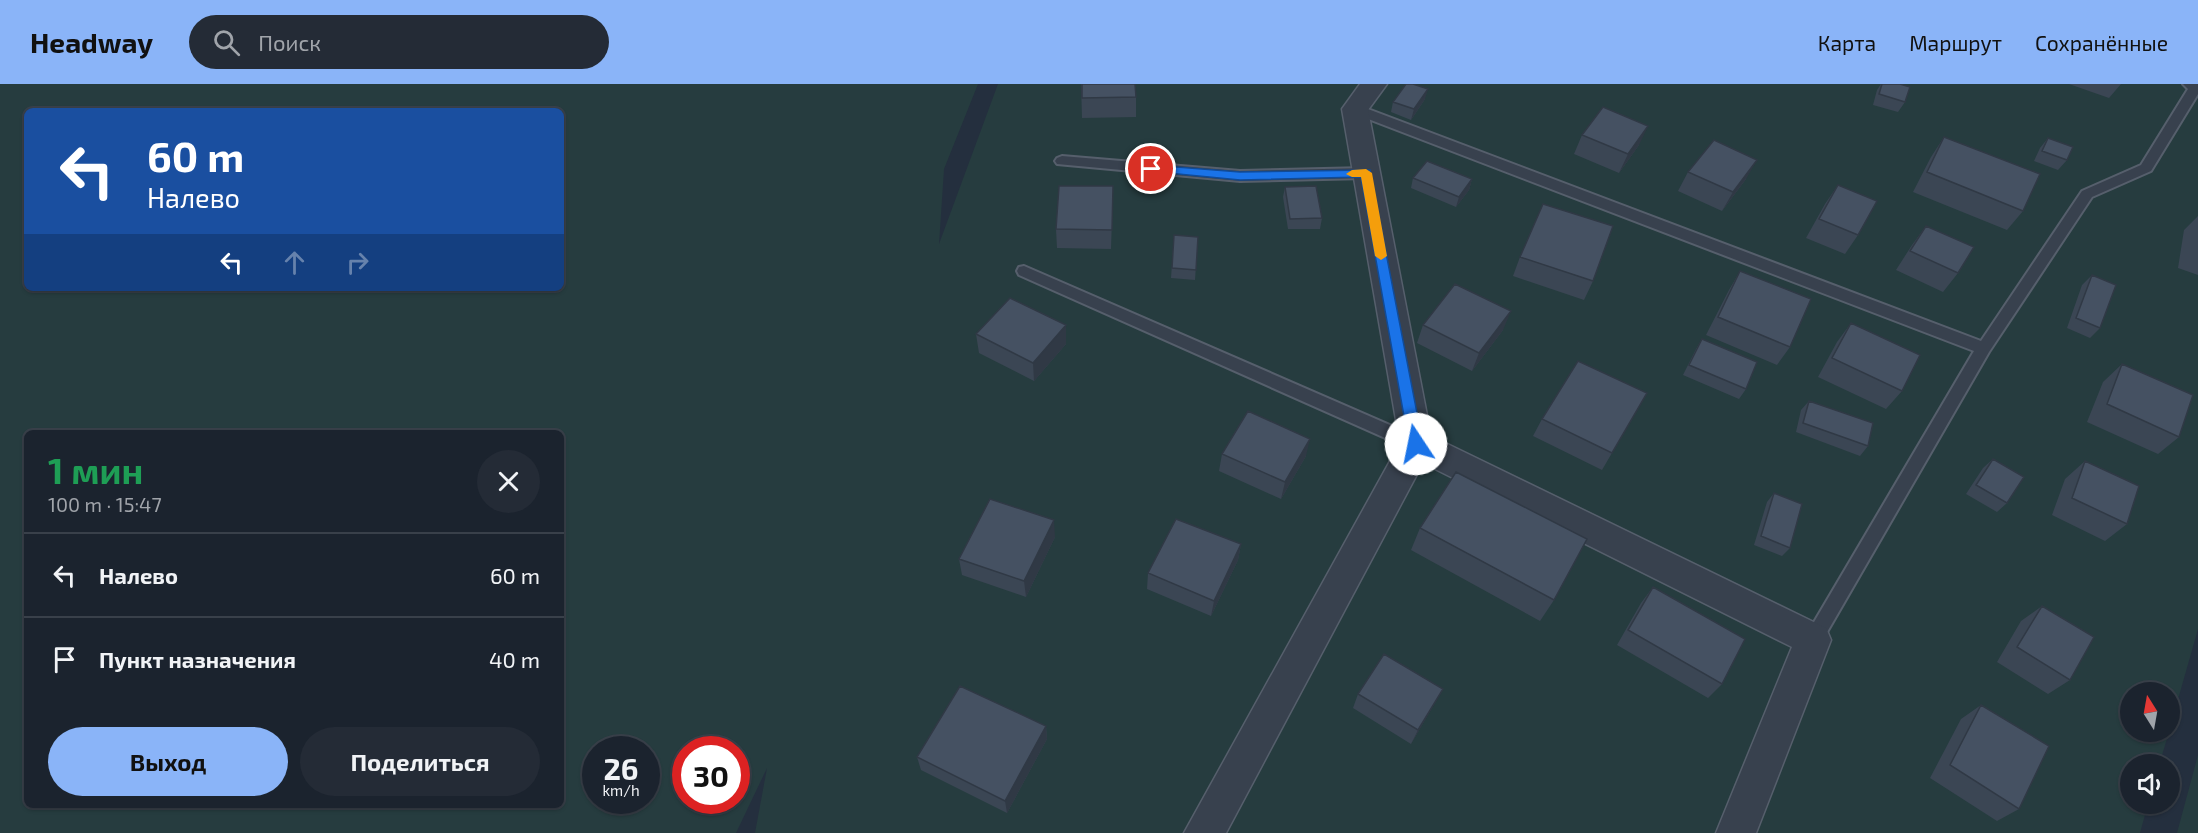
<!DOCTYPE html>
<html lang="ru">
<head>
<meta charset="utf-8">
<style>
	:root { --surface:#1b232e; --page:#242b36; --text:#f1f3f6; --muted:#a0a4aa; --line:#39404a; --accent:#8ab4f8 }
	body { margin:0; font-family:"Exo 2",sans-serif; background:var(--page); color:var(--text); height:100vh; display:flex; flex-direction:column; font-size:22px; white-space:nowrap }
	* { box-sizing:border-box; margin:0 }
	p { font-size:20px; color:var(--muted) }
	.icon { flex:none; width:33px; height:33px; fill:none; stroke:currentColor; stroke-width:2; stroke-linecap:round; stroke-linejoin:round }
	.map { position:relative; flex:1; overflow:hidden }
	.drawer { position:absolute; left:24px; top:346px; width:540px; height:378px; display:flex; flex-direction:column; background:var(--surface); border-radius:9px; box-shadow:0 2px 4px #0004,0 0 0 2px var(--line) }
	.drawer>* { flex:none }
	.top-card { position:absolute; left:24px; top:24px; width:540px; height:183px; border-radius:9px; box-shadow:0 2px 4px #0004,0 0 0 2px var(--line); background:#1a4fa0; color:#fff; overflow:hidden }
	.needle { width:39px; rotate:349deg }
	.controls { position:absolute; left:2120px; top:598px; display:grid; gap:12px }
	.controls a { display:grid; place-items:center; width:60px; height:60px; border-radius:50%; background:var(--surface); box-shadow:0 2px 4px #0004,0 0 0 2px var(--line); font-size:30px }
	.speed { position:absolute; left:582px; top:652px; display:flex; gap:12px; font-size:30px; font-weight:700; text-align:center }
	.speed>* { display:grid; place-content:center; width:78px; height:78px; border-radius:50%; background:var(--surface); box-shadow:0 2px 4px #0004,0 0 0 2px var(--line); line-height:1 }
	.speed small { font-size:15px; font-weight:400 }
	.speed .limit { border:9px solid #d22; background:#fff; color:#111 }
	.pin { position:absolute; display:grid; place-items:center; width:51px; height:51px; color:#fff; margin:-26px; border:3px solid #fff; border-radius:50%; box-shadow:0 2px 6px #0007 }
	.me { position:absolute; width:66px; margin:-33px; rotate:349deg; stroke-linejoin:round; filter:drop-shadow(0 0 4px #0008) }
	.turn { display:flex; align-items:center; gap:21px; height:126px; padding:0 24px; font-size:27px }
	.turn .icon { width:78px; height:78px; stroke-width:2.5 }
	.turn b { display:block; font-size:42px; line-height:51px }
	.lanes { display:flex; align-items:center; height:57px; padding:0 24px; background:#0003; justify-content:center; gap:30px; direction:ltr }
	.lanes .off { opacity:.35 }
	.round { display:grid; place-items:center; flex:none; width:63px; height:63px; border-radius:32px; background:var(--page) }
	.overview { display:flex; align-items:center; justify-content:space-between; height:102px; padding:0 24px }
	h1 { font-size:36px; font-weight:700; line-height:45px; color:#1e9e55 }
	.action { display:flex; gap:12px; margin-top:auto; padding:12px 24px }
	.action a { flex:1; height:69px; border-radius:36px; background:var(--accent); color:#111; font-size:24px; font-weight:700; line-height:69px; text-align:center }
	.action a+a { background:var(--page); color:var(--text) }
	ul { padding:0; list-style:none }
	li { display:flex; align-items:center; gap:18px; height:84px; padding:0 24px; border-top:2px solid var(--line) }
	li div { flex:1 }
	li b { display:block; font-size:22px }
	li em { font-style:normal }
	header { display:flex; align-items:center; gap:36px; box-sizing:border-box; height:84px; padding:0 30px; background:var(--accent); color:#111 }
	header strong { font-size:28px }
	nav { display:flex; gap:33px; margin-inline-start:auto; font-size:21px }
	.search { width:420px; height:54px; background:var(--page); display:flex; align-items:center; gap:15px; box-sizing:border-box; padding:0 21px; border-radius:33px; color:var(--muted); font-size:22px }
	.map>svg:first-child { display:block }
</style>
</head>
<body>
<header>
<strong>Headway</strong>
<div class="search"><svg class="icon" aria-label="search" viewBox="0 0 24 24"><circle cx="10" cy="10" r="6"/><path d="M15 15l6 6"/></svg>Поиск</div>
<nav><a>Карта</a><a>Маршрут</a><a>Сохранённые</a></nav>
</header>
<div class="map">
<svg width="2198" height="749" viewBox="0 0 2198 749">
	<rect width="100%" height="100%" fill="#242f3e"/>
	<path fill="#263c3f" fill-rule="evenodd" d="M0,0H978L944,85L939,160L998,0H2198V545L2169,647V609H2130V648H2169L2159,681H2130V720H2148L2140,749H755L767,684L736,749H0ZM27,27H561V204H27ZM27,350H561V722H27ZM596,666H646V717H596ZM686,666H736V717H686Z
		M2198,671V749H2177Z"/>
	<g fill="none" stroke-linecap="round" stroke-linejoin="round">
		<g stroke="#565f6c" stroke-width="4">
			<path id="lane" d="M2183,0H2198V10L2151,87L2092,113L1989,268L1819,562L1813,564L1807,562L1804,556L1807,550L1974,267L1350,28L1348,25L1355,21L1360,22L1981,257L2082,107L2141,81L2188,5Z
				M1062,72L1240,87L1366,84L1373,89L1366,94L1240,97L1057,80L1055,77L1057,74Z
				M1024,182L1422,355L1424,360L1422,365L1416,367L1410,365L1019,191L1017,187L1019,183Z"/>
		</g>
		<g stroke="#565f6c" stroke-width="3">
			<path id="street" d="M1360,0H1387L1368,26L1431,352L1826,544L1831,556L1756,749H1716L1792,563L1423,379L1226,749H1184L1400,359L1342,25Z"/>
		</g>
		<use href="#lane" fill="#38414e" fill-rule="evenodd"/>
		<use href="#street" fill="#38414e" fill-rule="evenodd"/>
	</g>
	<path fill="#3b4654" d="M1081,0L1136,13V33L1082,34Z
		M1881,0H1900L1905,18L1898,28L1873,21L1877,6Z
		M2069,0H2121L2109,14Z
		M1425,15L1411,36L1391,28L1393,18Z
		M1582,51L1639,61L1619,89L1574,70Z
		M1944,53L2023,127L2007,146L1913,108L1931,73Z
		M2048,54L2067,76L2058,86L2034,77L2040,64Z
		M1688,88L1746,95L1722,127L1678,107Z
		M1413,94L1472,95L1469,106L1456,123L1411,104Z
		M1838,101L1858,151L1845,170L1806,154L1825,120Z
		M1113,102L1111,165L1057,164L1056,145Z
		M1285,103L1322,134L1320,145H1288L1283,113Z
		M2198,132V191L2178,184L2184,146Z
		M1926,142L1958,189L1943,208L1896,186L1912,161Z
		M1174,151L1198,153L1195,196L1171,194Z
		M1520,173L1593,197L1584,216L1513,192Z
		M1740,187L1790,263L1777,281L1706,251L1729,206Z
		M2092,191L2100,244L2090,254L2067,244L2082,201Z
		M1851,239L1902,307L1886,325L1818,293L1837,258Z
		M1066,241V260L1034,297L979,269L976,250Z
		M1423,241L1503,246L1472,287L1417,259Z
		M1702,255L1746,305L1739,315L1683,291L1696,265Z
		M2122,280L2179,353L2158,370L2087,338L2103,298Z
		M1647,309L1602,386L1533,352L1542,335Z
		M1809,317L1868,362L1860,372L1796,348L1801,326Z
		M1222,370L1306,372L1281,415L1219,387Z
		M1993,375L2007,419L1997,428L1966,410L1983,384Z
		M2085,377L2127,440L2105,457L2052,431L2065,395Z
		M1774,409L1790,464L1782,472L1754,461L1767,418Z
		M1420,444L1554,516L1540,537L1411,466Z
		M1055,453L1026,513L962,491L959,475Z
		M1241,460L1238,476L1211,532L1147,505L1148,489Z
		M1653,503L1722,600L1708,614L1617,561L1641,519Z
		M2042,522L2070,596L2048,610L1997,578L2021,537Z
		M1443,605L1411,660L1353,624L1358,610Z
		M1981,621L2019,725L1997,737L1930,694L1961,635Z
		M1046,642L1047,655L1007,729L921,686L917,673Z"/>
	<path fill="#303945" d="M1428,5L1425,15L1411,36L1414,25Z
		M1648,42L1639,61L1619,89L1628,70Z
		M1757,76L1746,95L1722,127L1733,108Z
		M1472,95L1469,106L1456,123L1459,113Z
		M1511,227L1503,246L1472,287L1479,269Z
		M1066,241V260L1034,297L1033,279Z
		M1310,355L1306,372L1281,415L1285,398Z
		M1054,436L1055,453L1026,513L1024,497Z
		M1241,460L1238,476L1211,532L1214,517Z
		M1443,605L1435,619L1411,660L1418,646Z
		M1046,642L1047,655L1007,729L1005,717Z"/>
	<path fill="#455162" stroke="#303945" stroke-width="1.5" d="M1082,0H1135L1136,13L1082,14Z
		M1406,0H1413L1428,5L1414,25L1393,18Z
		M1882,0H1900L1910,3L1905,18L1879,10Z
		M1603,23L1648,42L1628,70L1582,51Z
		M1944,53L2040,90L2023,127L1927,88Z
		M2048,54L2073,63L2067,76L2042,67Z
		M1714,56L1757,76L1733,108L1688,88Z
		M1427,77L1472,95L1459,113L1413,94Z
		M1838,101L1877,117L1858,151L1819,135Z
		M1059,102H1113L1112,146L1056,145Z
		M1316,102L1322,134L1290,135L1285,103Z
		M1543,120L1613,142L1593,197L1520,173Z
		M1926,142L1974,163L1958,189L1910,167Z
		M1174,151L1198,153L1196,186L1172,184Z
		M1740,187L1811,215L1790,263L1718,233Z
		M2092,191L2116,201L2100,244L2076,234Z
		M1455,200L1511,227L1479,269L1423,241Z
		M1010,214L1066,241L1033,279L976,250Z
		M1851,239L1920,271L1902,307L1832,274Z
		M1702,255L1757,278L1746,305L1689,281Z
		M1578,277L1647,309L1612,369L1542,335Z
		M2122,280L2193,311L2179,353L2107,320Z
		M1809,317L1873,339L1868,362L1803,339Z
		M1248,327L1310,355L1285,398L1222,370Z
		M1993,375L2024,393L2007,419L1976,401Z
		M2085,377L2139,402L2127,440L2072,414Z
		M1456,388L1587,455L1554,516L1420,444Z
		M1774,409L1802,420L1790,464L1761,452Z
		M990,415L1054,436L1024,497L959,475Z
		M1176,435L1241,460L1214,517L1148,489Z
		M1653,503L1745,555L1722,600L1628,546Z
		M2042,522L2094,553L2070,596L2017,563Z
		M1384,570L1443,605L1418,646L1358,610Z
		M960,602L1046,642L1005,717L917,673Z
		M1981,621L2049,662L2019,725L1950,681Z"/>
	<path fill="#1a73e8" stroke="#114b97" stroke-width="1.5" d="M1151,81L1240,88L1370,86L1423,360L1421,364L1416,366L1409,360L1361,93L1240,96L1147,87L1145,85Z"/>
	<path fill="#f59e0b" d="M1366,85L1372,89L1387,172L1381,176L1375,172L1361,93H1352L1346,90L1352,86Z"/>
</svg>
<div class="controls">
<a><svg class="needle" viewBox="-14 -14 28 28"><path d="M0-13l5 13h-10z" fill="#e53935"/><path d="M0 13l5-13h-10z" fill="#a0a4aa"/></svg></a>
<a><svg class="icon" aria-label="sound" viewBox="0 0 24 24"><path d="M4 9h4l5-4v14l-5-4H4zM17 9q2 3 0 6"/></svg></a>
</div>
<div class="speed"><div>26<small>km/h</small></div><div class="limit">30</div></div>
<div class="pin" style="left:1151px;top:85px;background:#d93025"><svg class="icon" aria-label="arrive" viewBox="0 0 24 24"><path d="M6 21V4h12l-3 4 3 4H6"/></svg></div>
<svg class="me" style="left:1416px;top:360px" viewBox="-20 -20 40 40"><circle r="19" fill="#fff"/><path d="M0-13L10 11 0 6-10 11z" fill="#1a73e8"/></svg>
<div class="top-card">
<div class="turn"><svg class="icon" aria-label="left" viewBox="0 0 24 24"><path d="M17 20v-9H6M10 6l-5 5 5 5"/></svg><div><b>60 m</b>Налево</div></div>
<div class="lanes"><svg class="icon" aria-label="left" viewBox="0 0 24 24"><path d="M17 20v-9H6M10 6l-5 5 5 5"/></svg><svg class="icon off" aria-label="ahead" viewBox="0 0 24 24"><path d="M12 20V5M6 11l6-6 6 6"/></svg><svg class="icon off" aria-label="right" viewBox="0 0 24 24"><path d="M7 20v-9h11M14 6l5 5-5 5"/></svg></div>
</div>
<section class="drawer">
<div class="overview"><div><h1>1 мин</h1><p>100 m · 15:47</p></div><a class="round"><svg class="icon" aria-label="close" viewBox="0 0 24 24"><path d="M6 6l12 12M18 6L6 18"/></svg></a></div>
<ul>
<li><svg class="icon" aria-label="left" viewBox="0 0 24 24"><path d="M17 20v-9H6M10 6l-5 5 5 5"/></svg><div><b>Налево</b></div><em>60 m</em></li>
<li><svg class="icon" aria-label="arrive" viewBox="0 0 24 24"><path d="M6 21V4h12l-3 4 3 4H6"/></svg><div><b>Пункт назначения</b></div><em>40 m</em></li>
</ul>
<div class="action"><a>Выход</a><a>Поделиться</a></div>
</section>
</div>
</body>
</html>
